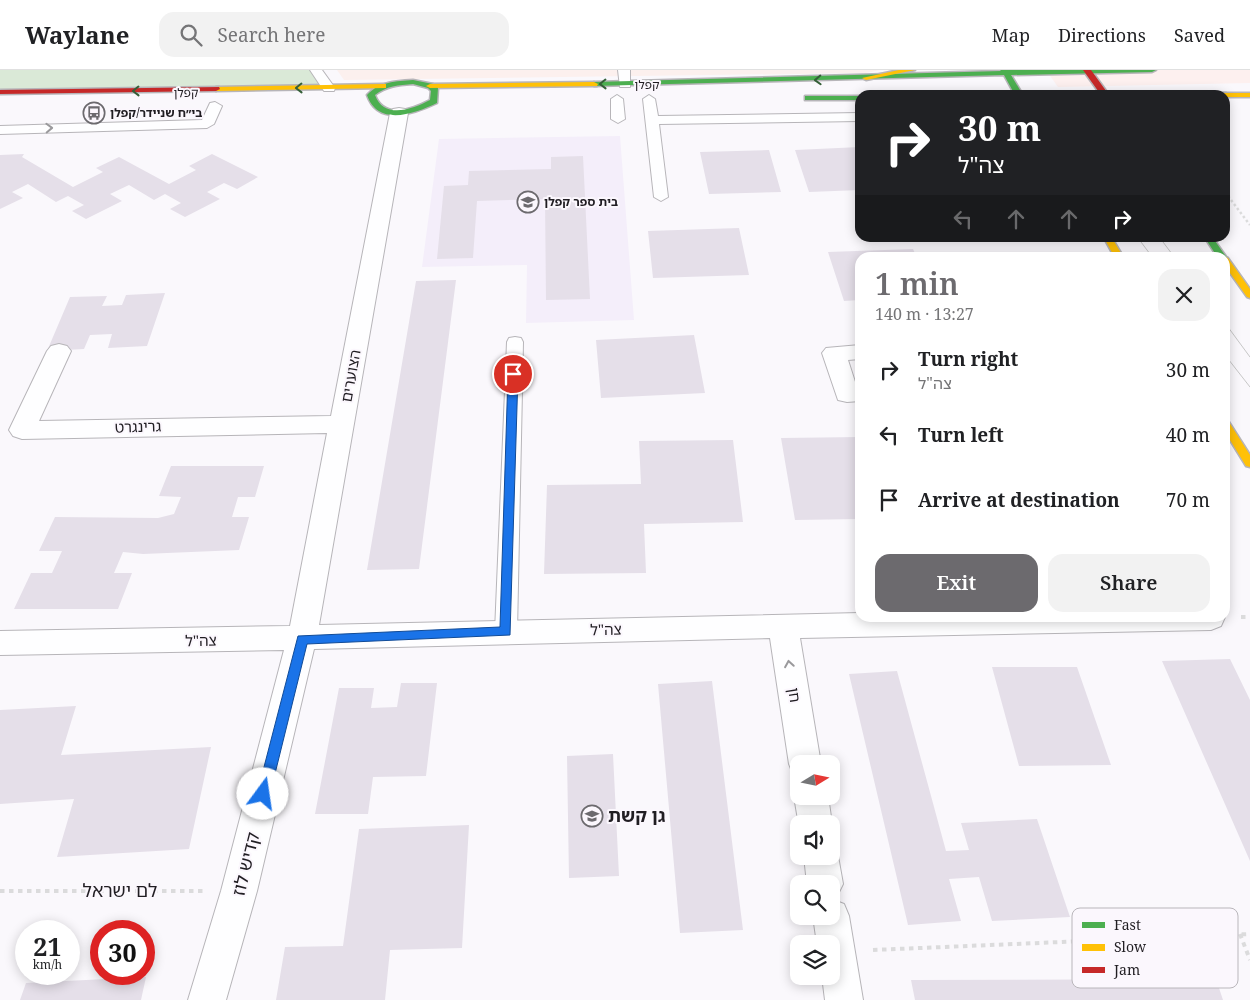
<!DOCTYPE html>
<html lang="en">
<head>
<meta charset="utf-8">
<style>
	:root { --surface:#fff; --page:#f2f2f2; --text:#202124; --muted:#757577; --line:#e0e0e0; --accent:#6c6a6e }
	body { margin:0; font-family:"Noto Serif","Noto Sans Hebrew",serif; background:var(--page); color:var(--text); height:100vh; display:flex; flex-direction:column; font-size:19px; white-space:nowrap }
	* { box-sizing:border-box; margin:0 }
	p { font-size:16px; color:var(--muted) }
	.icon { flex:none; width:28px; height:28px; fill:none; stroke:currentColor; stroke-width:2; stroke-linecap:round; stroke-linejoin:round }
	.map { position:relative; flex:1; overflow:hidden }
	.sheet { position:absolute; left:855px; top:182px; width:375px; height:370px; display:flex; flex-direction:column; background:var(--surface); border-radius:15px; box-shadow:0 2px 12px #0003 }
	.sheet>* { flex:none }
	.guide { position:absolute; left:855px; top:20px; width:375px; height:152px; border-radius:15px; box-shadow:0 2px 12px #0003; background:#202124; color:#fff; overflow:hidden }
	.needle { width:32px; rotate:80deg }
	.tools { position:absolute; left:790px; top:685px; display:grid; gap:10px }
	.tools a { display:grid; place-items:center; width:50px; height:50px; border-radius:10px; background:var(--surface); box-shadow:0 2px 12px #0003; font-size:25px }
	.speed { position:absolute; left:15px; top:850px; display:flex; gap:10px; font-size:25px; font-weight:700; text-align:center }
	.speed>* { display:grid; place-content:center; width:65px; height:65px; border-radius:50%; background:var(--surface); box-shadow:0 2px 12px #0003; line-height:1 }
	.speed small { font-size:12px; font-weight:400 }
	.speed .limit { border:8px solid #d22; background:#fff; color:#111 }
	.pin { position:absolute; display:grid; place-items:center; width:42px; height:42px; color:#fff; margin:-21px; border:2px solid #fff; border-radius:50%; box-shadow:0 1px 5px #0007 }
	.me { position:absolute; width:55px; margin:-28px; rotate:14deg; stroke-linejoin:round; filter:drop-shadow(0 0 4px #0008) }
	.turn { display:flex; align-items:center; gap:18px; height:105px; padding:0 20px; font-size:22px }
	.turn .icon { width:65px; height:65px; stroke-width:2.5 }
	.turn b { display:block; font-size:35px; line-height:42px }
	.lanes { display:flex; align-items:center; height:48px; padding:0 20px; background:#0003; justify-content:center; gap:25px; direction:ltr }
	.lanes .off { opacity:.35 }
	.round { display:grid; place-items:center; flex:none; width:52px; height:52px; border-radius:15px; background:var(--page) }
	.head { display:flex; align-items:center; justify-content:space-between; height:85px; padding:0 20px }
	h1 { font-size:30px; font-weight:600; line-height:38px; color:var(--accent) }
	.primary-button { display:flex; gap:10px; margin-top:auto; padding:10px 20px }
	.primary-button a { flex:1; height:58px; border-radius:15px; background:var(--accent); color:#fff; font-size:20px; font-weight:600; line-height:58px; text-align:center }
	.primary-button a+a { background:var(--page); color:var(--text) }
	ul { padding:0; list-style:none }
	li { display:flex; align-items:center; gap:15px; height:65px; padding:0 20px }
	li div { flex:1 }
	li b { display:block; font-size:19px }
	li em { font-style:normal }
	header { display:flex; align-items:center; gap:30px; box-sizing:border-box; height:70px; padding:0 25px; background:var(--surface); border-bottom:1px solid var(--line) }
	header strong { font-size:24px }
	nav { display:flex; gap:28px; margin-inline-start:auto; font-size:18px }
	.search { width:350px; height:45px; background:var(--page); display:flex; align-items:center; gap:12px; box-sizing:border-box; padding:0 18px; border-radius:15px; color:var(--muted); font-size:19px }
	.map>svg:first-child { display:block }
</style>
</head>
<body>
<header>
<strong>Waylane</strong>
<div class="search"><svg class="icon" aria-label="search" viewBox="0 0 24 24"><circle cx="10" cy="10" r="6"/><path d="M15 15l6 6"/></svg>Search here</div>
<nav><a>Map</a><a>Directions</a><a>Saved</a></nav>
</header>
<div class="map">
<svg width="1250" height="930" viewBox="0 0 1250 930">
	<rect width="100%" height="100%" fill="#faf8fc"/>
	<path fill="#f4eefa" d="M620,66L634,250L526,253L527,195L422,197L439,69Z"/>
	<path fill="#fdf0ef" d="M1046,0H1250V13L1058,17Z"/>
	<path fill="#fcf0ee" d="M337,0H880L866,3L344,10Z"/>
	<path fill="#dae9d7" d="M0,0H316L329,18L0,22Z"/>
	<path fill="#e5dfe9" d="M860,77V120L809,122L795,80Z
		M769,80L781,122L709,124L700,82Z
		M24,84L22,87L73,117L103,102L96,98L119,87L169,114L196,100L189,96L212,84L258,107L237,119L224,113L207,122L220,129L185,147L170,139L181,133L165,124L154,130L129,115L110,124L122,131L86,149L72,141L84,135L68,126L56,132L28,114L12,122L23,128L0,139V85Z
		M583,86L590,229L546,230L545,129L477,131L473,188L437,189L444,116L468,115L469,101L551,99V87Z
		M739,158L749,205L653,208L648,161Z
		M913,179L917,188H860V230L844,231L828,182Z
		M456,210L419,499L367,500L416,211Z
		M165,223L147,276L108,278L112,264L90,265L84,279L47,281L70,227L107,226L102,236L122,235L126,225Z
		M694,265L705,323L601,328L596,270Z
		M860,367V449L795,450L781,368Z
		M733,370L743,452L644,454L646,503L544,504L547,415L641,414L639,371Z
		M171,396H264L255,427H238L232,447H249L239,480L143,484L123,482L114,503H132L118,539H14L31,503H52L62,481H39L55,447L158,448L174,444L181,427L159,426Z
		M1230,589L1250,630V791L1162,591Z
		M992,597H1077L1111,695L1019,696Z
		M897,601L946,781L969,780L961,753L1037,749L1070,847L992,851L979,807L949,809L961,851L908,855L849,604Z
		M712,611L743,860L680,863L658,614Z
		M401,613H437L426,706L373,707L368,744H315L339,618H374L371,638L397,637Z
		M76,636L61,685L211,677L189,779L57,787L74,729L0,734V640Z
		M613,684L619,806L569,808L567,686Z
		M469,755L462,878L390,880L385,930H276L285,877L343,876L359,759Z
		M146,907L141,930H20L26,913Z
		M1216,909L1223,930H915L911,910Z"/>
	<g fill="none" stroke-linecap="round" stroke-linejoin="round">
		<g stroke="#b7b5b9" stroke-width="2">
			<path id="lane" d="M310,0H322L335,18L334,21H324Z
				M618,0H630V17H620Z
				M617,25L623,29L625,49L618,53L611,49V29Z
				M649,25L655,29L658,46L860,43V51L659,54L668,127L661,131L654,127L643,29Z
				M215,32L222,36L214,54L207,58L0,64V56L202,50L210,33Z
				M515,267L521,268L523,272L517,562L514,568L506,571L498,568L495,562L507,272L509,268Z"/>
		</g>
		<g stroke="#b7b5b9" stroke-width="2">
			<path id="street" d="M399,38L405,39L408,43L319,555L860,543V548L1225,547L1221,556L1211,560L800,568L821,694H799V706L793,704L789,694L770,568L314,579L257,821L226,930H188L221,821L284,580L0,585V561L290,556L327,363L22,369L13,366L9,360L47,281L51,276L59,274L67,276L71,281L39,351L331,346L390,43L393,39Z
				M860,275V289L848,290L856,315H860V331L847,332L838,330L822,283L826,278Z
				M799,716V726H828L832,754L831,756V754H799V756L794,726Z
				M831,774L838,786L843,814L837,826L831,828V814H807L804,786H831Z
				M831,829L844,834L849,846L863,930H825L822,906H831V874H817L813,846H831Z"/>
		</g>
		<g stroke="#b7b5b9" stroke-width="3">
			<path id="fast" d="M1000,0H1156L1152,2L1011,5L1023,25H1015L1004,5L594,16L590,14L594,12L1001,1Z
				M413,10L433,14L438,18L437,33C414,44 378,57 367,25C379,12 396,11 413,10ZM413,14L428,18L431,21L430,30C413,39 384,50 375,25C386,16 399,15 413,14Z
				M1222,23H1226L1230,25L1225,27V25H1221Z
				M805,26H860V30H805Z
				M1205,168H1213L1227,188L1226,190L1225,188H1218Z"/>
		</g>
		<g stroke="#b7b5b9" stroke-width="3">
			<path id="slow" d="M899,0H915L866,10L862,8Z
				M594,12L598,14L597,16L430,18L426,16L430,14Z
				M383,14H386V18L216,21L212,19L216,17Z
				M1218,23H1250V27H1225V25H1217Z
				M1104,168H1112L1124,188H1115Z
				M1225,187L1228,188L1250,219V228L1247,227L1225,196Z
				M1225,351L1229,352L1250,385V397L1246,396L1225,362Z"/>
		</g>
		<g stroke="#b7b5b9" stroke-width="3">
			<path id="jam" d="M1083,0H1091L1109,25H1101Z
				M219,17L220,19L216,21L0,24V20Z"/>
		</g>
		<path stroke="#dbdbdc" stroke-width="2.5" stroke-dasharray="2.5 2.5" stroke-linecap="butt" d="M1225,122L1250,155"/>
		<path stroke="#dbdbdc" stroke-width="4" stroke-dasharray="4.5 4.5" stroke-linecap="butt" d="M1241,547H1250
			M0,821H204
			M1240,864L1250,890
			M873,880L1250,864"/>
		<use href="#lane" fill="#fefeff" fill-rule="evenodd"/>
		<use href="#street" fill="#fefeff" fill-rule="evenodd"/>
		<use href="#fast" fill="#4caf50" fill-rule="evenodd"/>
		<use href="#slow" fill="#ffc107" fill-rule="evenodd"/>
		<use href="#jam" fill="#c62828" fill-rule="evenodd"/>
		<path stroke="#c7c7c7" stroke-width="1" d="M1138,168L1153,188
			M1160,168L1175,188
			M1225,253L1250,287
			M1225,285L1250,317"/>
	</g>
	<defs><path id="oneway-chevron" d="M-2-3.5L2.5 0L-2 3.5" fill="none" stroke-width="1.6" stroke-linecap="round" stroke-linejoin="round" transform="scale(1.25)"/></defs>
	<g stroke="#345f37">
		<use href="#oneway-chevron" transform="translate(818 10) rotate(178)"/>
		<use href="#oneway-chevron" transform="translate(603 14) rotate(179)"/>
		<use href="#oneway-chevron" transform="translate(299 18) rotate(179)"/>
		<use href="#oneway-chevron" transform="translate(136 21) rotate(179)"/>
	</g>
	<g stroke="#9a999c">
		<use href="#oneway-chevron" transform="translate(49 58) rotate(-2)"/>
		<use href="#oneway-chevron" transform="translate(789 594) rotate(-99)"/>
	</g>
	<path fill="#1a73e8" stroke="#114b97" d="M513,301L518,304L510,565L307,574L270,724L268,728L263,730L259,728L257,724L298,566L500,557L508,304Z"/>
	<defs>
		<g id="bus-ring" transform="scale(1.125)"><circle r="9.5" fill="#fbf7fd" stroke="#6c6a6e" stroke-width="1.5"/><path d="M-5-6H5V4H4V6H2V4H-2V6H-4V4H-5ZM-3.5-4V0h7V-4ZM-3.5 1.2v1.5H-2V1.2ZM2 1.2v1.5H3.5V1.2Z" fill="#6c6a6e"/></g>
		<g id="school-ring" transform="scale(1.125)"><circle r="9.5" fill="#fbf7fd" stroke="#6c6a6e" stroke-width="1.5"/><path d="M0-5L7-2L0 1L-7-2ZM-4 1L0 2.5L4 1V4Q0 6-4 4Z" fill="#6c6a6e"/></g>
	</defs>
	<g fill-rule="evenodd">
		<use href="#bus-ring" x="94" y="43"/>
		<use href="#school-ring" x="528" y="132"/>
		<use href="#school-ring" x="592" y="746"/>
	</g>
	<g text-anchor="middle" stroke-width="4" stroke-linejoin="round" paint-order="stroke">
		<g font-size="12" fill="#201d22" stroke="#fbf7fd">
			<text x="647" y="19">קפלן</text>
			<text transform="translate(186 23) rotate(-1)" y="4">קפלן</text>
		</g>
		<g font-size="12" font-weight="bold" fill="#201d22" stroke="#fbf7fd" text-anchor="start">
			<text x="110" y="47">בי״ח שניידר/קפלן</text>
			<text x="544" y="136">בית ספר קפלן</text>
		</g>
		<g font-size="15" fill="#201d22" stroke="#fbf7fd">
			<text transform="translate(351 306) rotate(-80)" y="5">הצוערים</text>
			<text transform="translate(138 357) rotate(-2)" y="5">גרינגרט</text>
			<text transform="translate(606 560) rotate(-1)" y="5">צה"ל</text>
			<text transform="translate(201 571) rotate(-1)" y="5">צה"ל</text>
			<text transform="translate(794 625) rotate(81)" y="5">חן</text>
		</g>
		<g font-size="18" font-weight="bold" fill="#201d22" stroke="#fbf7fd" text-anchor="start">
			<text x="608" y="752">גן קשת</text>
		</g>
		<g font-size="18" fill="#201d22" stroke="#fbf7fd">
			<text transform="translate(246 794) rotate(-76)" y="6">קדיש לוז</text>
			<text x="120" y="827">לם ישראל</text>
		</g>
	</g>
	<rect x="1072" y="838" width="166" height="80" rx="8" fill="#fbf7fd" stroke="#b9b6bb" stroke-width="1"/>
	<rect x="1082" y="852" width="23" height="6" fill="#4caf50"/>
	<rect x="1082" y="874" width="23" height="7" fill="#ffc107"/>
	<rect x="1082" y="897" width="23" height="6" fill="#c62828"/>
	<g font-size="14" fill="#201d22">
		<text x="1114" y="860">Fast</text>
		<text x="1114" y="882">Slow</text>
		<text x="1114" y="905">Jam</text>
	</g>
</svg>
<div class="tools">
<a><svg class="needle" viewBox="-14 -14 28 28"><path d="M0-13l5 13h-10z" fill="#e53935"/><path d="M0 13l5-13h-10z" fill="#757577"/></svg></a>
<a><svg class="icon" aria-label="sound" viewBox="0 0 24 24"><path d="M4 9h4l5-4v14l-5-4H4zM17 9q2 3 0 6"/></svg></a>
<a><svg class="icon" aria-label="search" viewBox="0 0 24 24"><circle cx="10" cy="10" r="6"/><path d="M15 15l6 6"/></svg></a>
<a><svg class="icon" aria-label="layers" viewBox="0 0 24 24"><path d="M12 4l9 5-9 5-9-5zM3 14l9 5 9-5"/></svg></a>
</div>
<div class="speed"><div>21<small>km/h</small></div><div class="limit">30</div></div>
<div class="pin" style="left:513px;top:304px;background:#d93025"><svg class="icon" aria-label="arrive" viewBox="0 0 24 24"><path d="M6 21V4h12l-3 4 3 4H6"/></svg></div>
<svg class="me" style="left:263px;top:724px" viewBox="-20 -20 40 40"><circle r="19" fill="#fff"/><path d="M0-13L10 11 0 6-10 11z" fill="#1a73e8"/></svg>
<div class="guide">
<div class="turn"><svg class="icon" aria-label="right" viewBox="0 0 24 24"><path d="M7 20v-9h11M14 6l5 5-5 5"/></svg><div><b>30 m</b>צה&quot;ל</div></div>
<div class="lanes"><svg class="icon off" aria-label="left" viewBox="0 0 24 24"><path d="M17 20v-9H6M10 6l-5 5 5 5"/></svg><svg class="icon off" aria-label="ahead" viewBox="0 0 24 24"><path d="M12 20V5M6 11l6-6 6 6"/></svg><svg class="icon off" aria-label="ahead" viewBox="0 0 24 24"><path d="M12 20V5M6 11l6-6 6 6"/></svg><svg class="icon" aria-label="right" viewBox="0 0 24 24"><path d="M7 20v-9h11M14 6l5 5-5 5"/></svg></div>
</div>
<section class="sheet">
<div class="head"><div><h1>1 min</h1><p>140 m · 13:27</p></div><a class="round"><svg class="icon" aria-label="close" viewBox="0 0 24 24"><path d="M6 6l12 12M18 6L6 18"/></svg></a></div>
<ul>
<li><svg class="icon" aria-label="right" viewBox="0 0 24 24"><path d="M7 20v-9h11M14 6l5 5-5 5"/></svg><div><b>Turn right</b><p>צה&quot;ל</p></div><em>30 m</em></li>
<li><svg class="icon" aria-label="left" viewBox="0 0 24 24"><path d="M17 20v-9H6M10 6l-5 5 5 5"/></svg><div><b>Turn left</b></div><em>40 m</em></li>
<li><svg class="icon" aria-label="arrive" viewBox="0 0 24 24"><path d="M6 21V4h12l-3 4 3 4H6"/></svg><div><b>Arrive at destination</b></div><em>70 m</em></li>
</ul>
<div class="primary-button"><a>Exit</a><a>Share</a></div>
</section>
</div>
</body>
</html>
